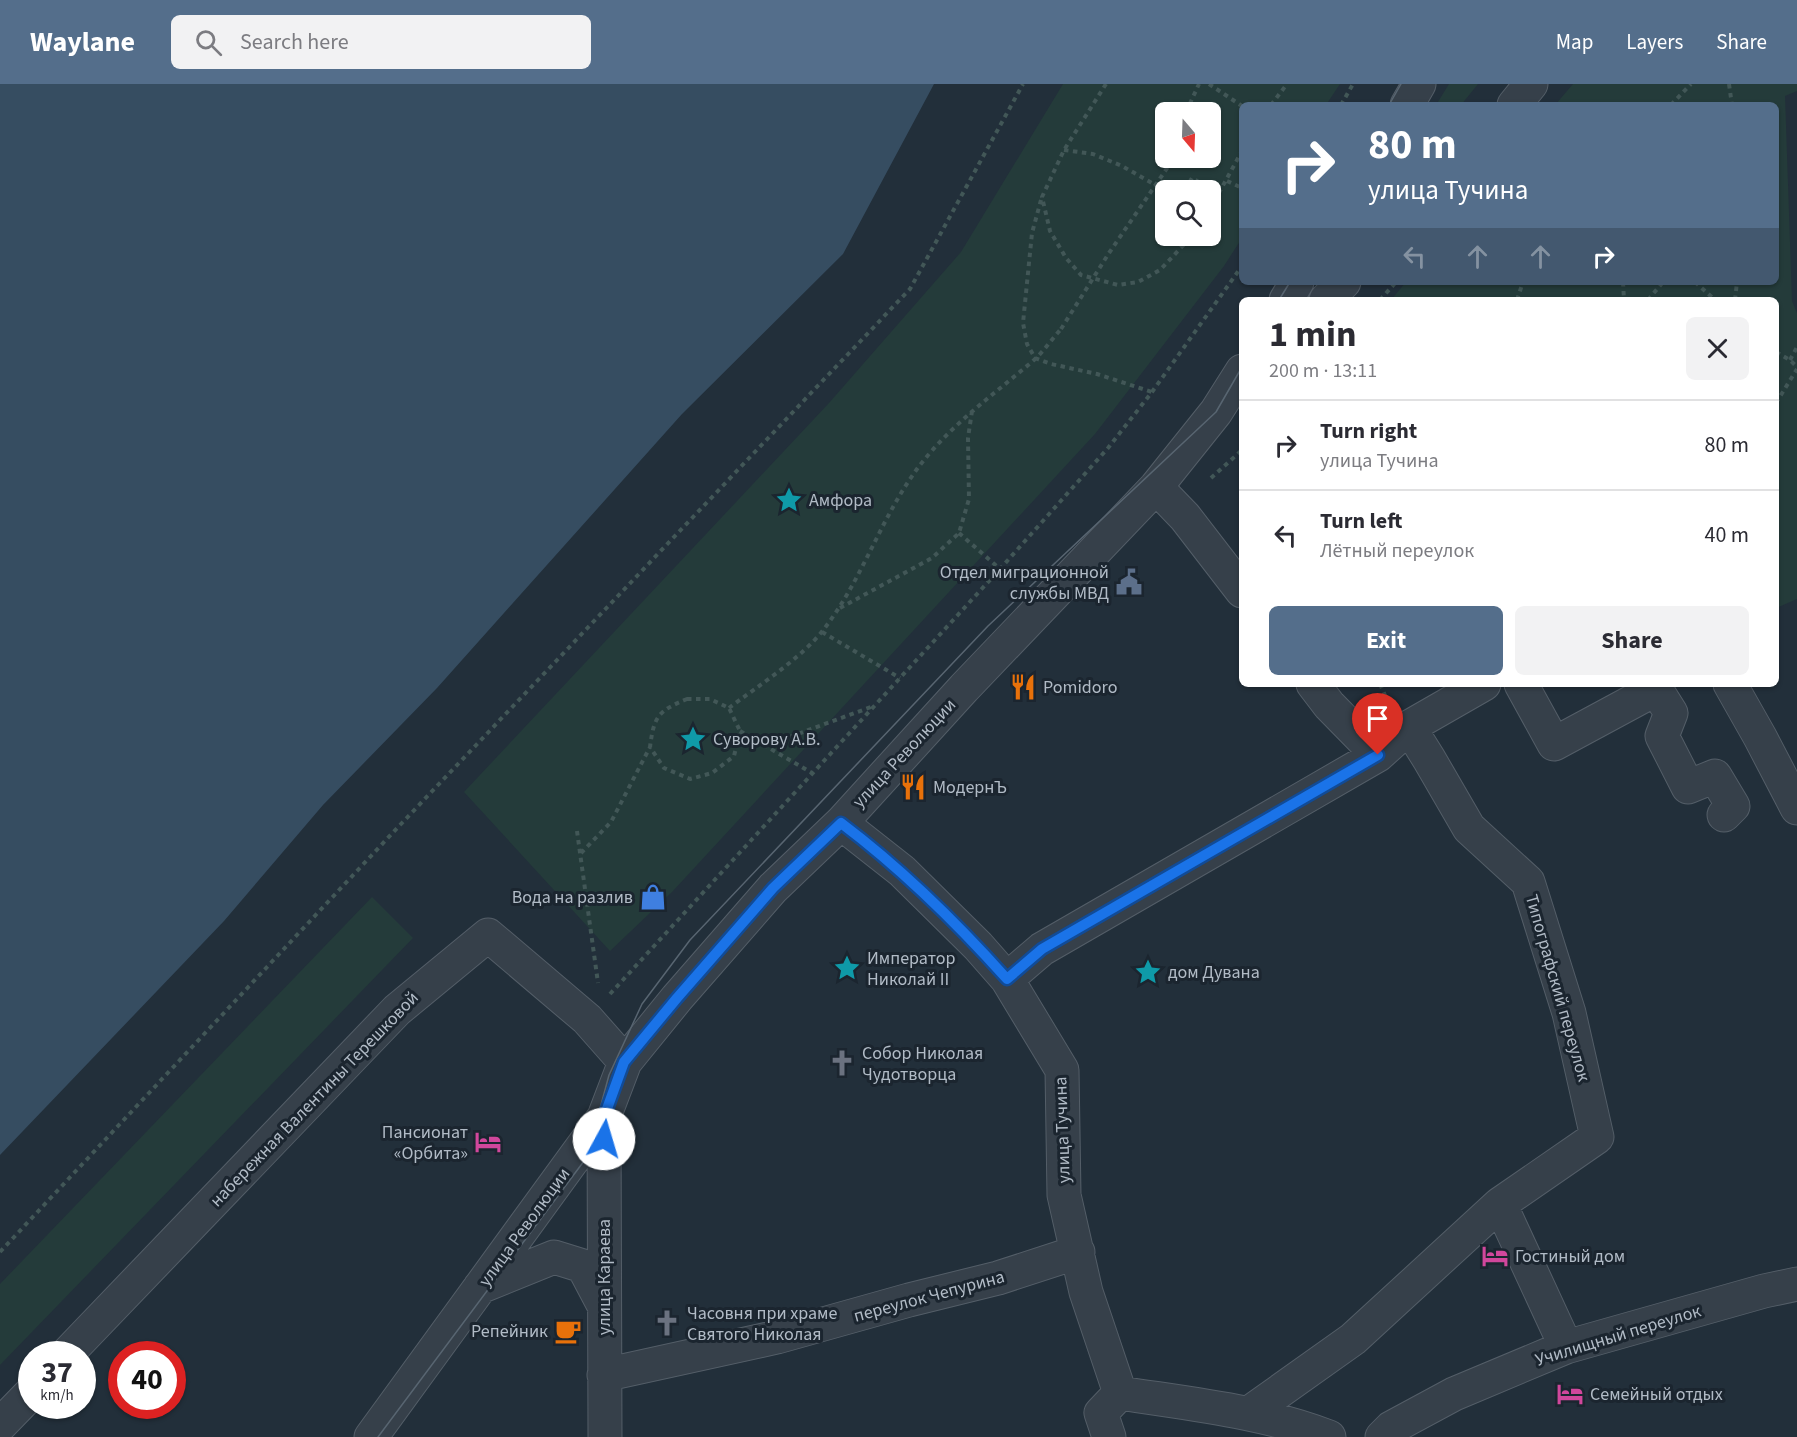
<!DOCTYPE html>
<html lang="en">
<head>
<meta charset="utf-8">
<style>
	:root { --surface:#fff; --page:#f2f2f3; --text:#2b2b33; --muted:#7c7c81; --line:#e1e1e2; --accent:#546e8b }
	body { margin:0; font-family:"Source Sans 3",sans-serif; background:var(--page); color:var(--text); height:100vh; display:flex; flex-direction:column; font-size:22px; white-space:nowrap }
	* { box-sizing:border-box; margin:0 }
	p { font-size:20px; color:var(--muted) }
	.icon { flex:none; width:33px; height:33px; fill:none; stroke:currentColor; stroke-width:2; stroke-linecap:round; stroke-linejoin:round }
	.map { position:relative; flex:1; overflow:hidden }
	.details { position:absolute; left:1239px; top:213px; width:540px; height:390px; display:flex; flex-direction:column; background:var(--surface); border-radius:9px; box-shadow:0 2px 4px #0004 }
	.details>* { flex:none }
	.guide { position:absolute; left:1239px; top:18px; width:540px; height:183px; border-radius:9px; box-shadow:0 2px 4px #0004; background:#546e8b; color:#fff; overflow:hidden }
	.needle { width:39px; rotate:161deg }
	.buttons { position:absolute; left:1155px; top:18px; display:grid; gap:12px }
	.buttons a { display:grid; place-items:center; width:66px; height:66px; border-radius:9px; background:var(--surface); box-shadow:0 2px 4px #0004; font-size:30px }
	.speed { position:absolute; left:18px; top:1257px; display:flex; gap:12px; font-size:30px; font-weight:700; text-align:center }
	.speed>* { display:grid; place-content:center; width:78px; height:78px; border-radius:50%; background:var(--surface); box-shadow:0 2px 4px #0004; line-height:1 }
	.speed small { font-size:15px; font-weight:400 }
	.speed .limit { border:9px solid #d22; background:#fff; color:#111 }
	.pin { position:absolute; display:grid; place-items:center; width:51px; height:51px; color:#fff; margin:-62px -26px; border-radius:50% 50% 50% 0; rotate:-45deg; box-shadow:0 0 6px #0007 }
	.pin .icon { rotate:45deg }
	.me { position:absolute; width:66px; margin:-33px; rotate:6deg; stroke-linejoin:round; filter:drop-shadow(0 0 4px #0008) }
	.turn { display:flex; align-items:center; gap:21px; height:126px; padding:0 30px; font-size:27px }
	.turn .icon { width:78px; height:78px; stroke-width:2.5 }
	.turn b { display:block; font-size:42px; line-height:51px }
	.lanes { display:flex; align-items:center; height:57px; padding:0 30px; background:#0003; justify-content:center; gap:30px; direction:ltr }
	.lanes .off { opacity:.35 }
	.round { display:grid; place-items:center; flex:none; width:63px; height:63px; border-radius:9px; background:var(--page) }
	.summary { display:flex; align-items:center; justify-content:space-between; height:102px; padding:0 30px }
	h1 { font-size:36px; font-weight:700; line-height:45px }
	.primary-button { display:flex; gap:12px; margin-top:auto; padding:12px 30px }
	.primary-button a { flex:1; height:69px; border-radius:9px; background:var(--accent); color:#fff; font-size:24px; font-weight:700; line-height:69px; text-align:center }
	.primary-button a+a { background:var(--page); color:var(--text) }
	ul { padding:0; list-style:none }
	li { display:flex; align-items:center; gap:18px; height:90px; padding:0 30px; border-top:2px solid var(--line) }
	li div { flex:1 }
	li b { display:block; font-size:22px }
	li em { font-style:normal }
	header { display:flex; align-items:center; gap:36px; box-sizing:border-box; height:84px; padding:0 30px; background:var(--accent); color:#fff }
	header strong { font-size:28px }
	nav { display:flex; gap:33px; margin-inline-start:auto; font-size:21px }
	.search { width:420px; height:54px; background:var(--page); display:flex; align-items:center; gap:15px; box-sizing:border-box; padding:0 21px; border-radius:9px; color:var(--muted); font-size:22px }
	.map>svg:first-child { display:block }
</style>
</head>
<body>
<header>
<strong>Waylane</strong>
<div class="search"><svg class="icon" aria-label="search" viewBox="0 0 24 24"><circle cx="10" cy="10" r="6"/><path d="M15 15l6 6"/></svg>Search here</div>
<nav><a>Map</a><a>Layers</a><a>Share</a></nav>
</header>
<div class="map">
<svg width="1797" height="1353" viewBox="0 0 1797 1353">
	<rect width="100%" height="100%" fill="#222f3a"/>
	<path fill="#243b3a" fill-rule="evenodd" d="M1063,0H1340L1326,21H1242V154L1224,182L1095,350L672,808L610,867L464,708L829,319L961,168ZM1166,28H1210V74H1166ZM1166,106H1210V152H1166Z
		M1449,0H1478L1461,21H1436Z
		M1573,0H1797V7L1785,12L1792,217L1797,229V515L1776,524V216H1391L1406,198H1776V21H1555Z
		M372,813L413,854L0,1281V1200Z"/>
	<path fill="#364d61" d="M0,0H934L843,170L682,330L437,604L323,721L224,837L0,1071Z"/>
	<g fill="none" stroke-linecap="round" stroke-linejoin="round">
		<g stroke="#545e68" stroke-width="35">
			<path id="minor" d="M1407,21L1419,0
				M1514,21L1531,0
				M1286,216L1297,198
				M1326,216L1344,198
				M1156,403L1185,433L1242,507
				M1313,600L1329,621L1378,671
				M1521,600L1554,660L1656,605L1671,629L1662,652L1688,703L1715,692L1733,722L1724,731
				M1730,600L1760,653L1797,724
				M841,739L902,787L978,862L1007,895L1062,986L1064,1111L1086,1208L1120,1309
				M1007,895L1042,865L1378,671L1409,643L1484,600
				M604,1033L605,1353
				M1500,1120L1566,1263
				M480,1203L554,1173L583,1182L602,1218
				M67,1270L397,926L488,851L587,935L625,978
				M604,1291L777,1253L909,1216L998,1194L1078,1168
				M1120,1309C1190,1320 1262,1327 1329,1353
				M1249,1329L1353,1255L1500,1120L1597,1053L1569,929L1528,798L1469,744L1429,675L1409,643
				M0,1341L32,1308
				M371,1353L604,1033L625,978L677,914L773,804L841,739L964,604L1156,403L1216,328L1242,287
				M1109,1353L1101,1329L1120,1309
				M1382,1353L1391,1344L1454,1310L1566,1263L1764,1207L1797,1200"/>
		</g>
		<path stroke="#425757" stroke-width="4" stroke-dasharray="4.5 4.5" stroke-linecap="butt" d="M1106,0L1064,66L1042,113L1050,147L1066,174L1081,191L1118,201L1138,198L1160,186L1192,152
			M1209,0L1242,22
			M1729,0L1732,21
			M1271,21L1287,0
			M1341,21L1353,0
			M1671,21L1691,0
			M1186,28L1199,0
			M1064,66L1093,70L1122,82L1166,107
			M1227,97L1242,104
			M1185,106L1192,94L1219,110
			M1041,116L1032,149L1023,239L1027,260L1035,274L1051,280L1097,290L1152,308
			M1210,125L1242,67
			M1109,169L1174,74
			M1623,198L1624,216
			M1695,198L1715,216
			M1380,216L1396,198
			M1517,216L1523,198
			M1648,216L1663,198
			M1735,216L1737,198
			M1776,268L1790,276L1797,283
			M1790,276L1797,263
			M1776,319L1797,285
			M1211,394L1242,366
			M959,449L1000,485
			M840,524L932,474L959,449L969,415L968,354L972,327
			M822,548L900,594
			M1380,600L1387,616
			M687,615H710L729,624L740,647L734,672L712,689L690,695L664,684L650,663C654,632 658,627 687,615Z
			M729,624C758,602 803,573 824,545C866,491 884,422 929,370C960,334 998,307 1034,276C1044,267 1052,255 1061,245
			M740,647L812,689
			M765,662L871,623
			M577,747L598,899
			M581,769L611,738L650,663
			M610,910L1000,485L1108,364L1152,308L1242,182
			M0,1168L400,741L910,205L1023,0"/>
		<use href="#minor" stroke="#36404a" stroke-width="33"/>
		<path stroke="#586571" stroke-width="1.5" d="M1389,21L1401,0
			M1279,216L1290,198
			M378,1353L587,1073L609,991L642,920L690,856L988,542L1216,328L1242,283"/>
		<path stroke="#425757" stroke-width="4" stroke-dasharray="4.5 4.5" stroke-linecap="butt" d="M1061,245L1109,169"/>
	</g>
	<g fill="none" stroke-linecap="round" stroke-linejoin="round">
		<g stroke="#114b97" stroke-width="15">
			<path id="route" d="M604,1055V1033L624,978L677,914L773,804L841,739C902,785 956,838 1007,895L1042,865L1378,671"/>
		</g>
		<use href="#route" stroke="#1a73e8" stroke-width="10"/>
	</g>
	<defs>
		<g id="sight-bare" transform="scale(2.07)"><path d="M0-6L1.8-2.2L6-1.7L2.9 1.2L3.7 5.4L0 3.3L-3.7 5.4L-2.9 1.2L-6-1.7L-1.8-2.2Z" fill="#0f9aa8" stroke="#1b252f" stroke-width="2.5" paint-order="stroke"/></g>
		<g id="civic-bare" transform="scale(2.07)"><path d="M-.6-6.5H3V-4.5H.6V-3L4-1V1h2V6H-6V1h2V-1L-.6-3ZM-1.2 2.5V6h2.4V2.5Z" fill="#5c6f8a" stroke="#1b252f" stroke-width="2.5" paint-order="stroke"/></g>
		<g id="restaurant-bare" transform="scale(2.07)"><path d="M-5-6h1v4h1v-4h1v4h1v-4h1v5L-1.5 .5V6h-2V.5L-5-1ZM5-6V6H3V1.5H1.5Q1.5-4 5-6Z" fill="#e8710a" stroke="#1b252f" stroke-width="2.5" paint-order="stroke"/></g>
		<g id="shop-bare" transform="scale(2.07)"><path d="M-5-2.5h2.3a2.7 3.5 0 0 1 5.4 0H5L5.5 6h-11ZM-1.5-2.5h3a1.5 2.3 0 0 0-3 0Z" fill="#3f7fe0" stroke="#1b252f" stroke-width="2.5" paint-order="stroke"/></g>
		<g id="church-bare" transform="scale(2.07)"><path d="M-1.2-6h2.4v3.5h3.3v2.4h-3.3V6h-2.4V-.1h-3.3v-2.4h3.3Z" fill="#6b7280" stroke="#1b252f" stroke-width="2.5" paint-order="stroke"/></g>
		<g id="hotel-bare" transform="scale(2.07)"><path d="M-6-4.5h1.5V1H6V5H4.5V3h-9V5H-6ZM-4 0a1.8 1.8 0 1 1 3.6 0ZM.5 0V-2.5h3Q6-2.5 6 0Z" fill="#d1479c" stroke="#1b252f" stroke-width="2.5" paint-order="stroke"/></g>
		<g id="cafe-bare" transform="scale(2.07)"><path d="M-5.5-4.5H6V0H3Q3 3.5 0 3.5H-2.5Q-5.5 3.5-5.5 0ZM3-3.2v2h1.7v-2ZM-6 4.5H4V6H-6Z" fill="#e8710a" stroke="#1b252f" stroke-width="2.5" paint-order="stroke"/></g>
	</defs>
	<g fill-rule="evenodd">
		<use href="#sight-bare" x="789" y="416"/>
		<use href="#civic-bare" x="1129" y="498"/>
		<use href="#restaurant-bare" x="1023" y="603"/>
		<use href="#sight-bare" x="693" y="655"/>
		<use href="#restaurant-bare" x="913" y="703"/>
		<use href="#shop-bare" x="653" y="813"/>
		<use href="#sight-bare" x="847" y="884"/>
		<use href="#sight-bare" x="1148" y="888"/>
		<use href="#church-bare" x="842" y="979"/>
		<use href="#hotel-bare" x="488" y="1058"/>
		<use href="#hotel-bare" x="1495" y="1172"/>
		<use href="#church-bare" x="667" y="1239"/>
		<use href="#cafe-bare" x="568" y="1247"/>
		<use href="#hotel-bare" x="1570" y="1310"/>
	</g>
	<g text-anchor="middle" stroke-width="6" stroke-linejoin="round" paint-order="stroke">
		<g font-size="18" fill="#b1bbc6" stroke="#1b252f" text-anchor="start">
			<text x="809" y="422">Амфора</text>
			<text x="1109" y="494" text-anchor="end">Отдел миграционной<tspan x="1109" dy="21">службы МВД</tspan></text>
			<text x="1043" y="609">Pomidoro</text>
			<text x="713" y="661">Суворову А.В.</text>
			<text x="933" y="709">МодернЪ</text>
			<text x="633" y="819" text-anchor="end">Вода на разлив</text>
			<text x="867" y="880">Император<tspan x="867" dy="21">Николай II</tspan></text>
			<text x="1168" y="894">дом Дувана</text>
			<text x="862" y="975">Собор Николая<tspan x="862" dy="21">Чудотворца</tspan></text>
			<text x="468" y="1054" text-anchor="end">Пансионат<tspan x="468" dy="21">«Орбита»</tspan></text>
			<text x="1515" y="1178">Гостиный дом</text>
			<text x="687" y="1235">Часовня при храме<tspan x="687" dy="21">Святого Николая</tspan></text>
			<text x="548" y="1253" text-anchor="end">Репейник</text>
			<text x="1590" y="1316">Семейный отдых</text>
		</g>
		<g font-size="18" fill="#b1bbc6" stroke="#1b252f">
			<text transform="translate(904 669) rotate(-47)" y="6">улица Революции</text>
			<text transform="translate(1558 904) rotate(74)" y="6">Типографский переулок</text>
			<text transform="translate(314 1015) rotate(-46)" y="6">набережная Валентины Терешковой</text>
			<text transform="translate(1062 1046) rotate(-92)" y="6">улица Тучина</text>
			<text transform="translate(524 1143) rotate(-54)" y="6">улица Революции</text>
			<text transform="translate(604 1193) rotate(-90)" y="6">улица Караева</text>
			<text transform="translate(929 1212) rotate(-15)" y="6">переулок Чепурина</text>
			<text transform="translate(1618 1251) rotate(-17)" y="6">Училищный переулок</text>
		</g>
	</g>
</svg>
<div class="buttons">
<a><svg class="needle" viewBox="-14 -14 28 28"><path d="M0-13l5 13h-10z" fill="#e53935"/><path d="M0 13l5-13h-10z" fill="#7c7c81"/></svg></a>
<a><svg class="icon" aria-label="search" viewBox="0 0 24 24"><circle cx="10" cy="10" r="6"/><path d="M15 15l6 6"/></svg></a>
</div>
<div class="speed"><div>37<small>km/h</small></div><div class="limit">40</div></div>
<div class="pin" style="left:1378px;top:671px;background:#d93025"><svg class="icon" aria-label="arrive" viewBox="0 0 24 24"><path d="M6 21V4h12l-3 4 3 4H6"/></svg></div>
<svg class="me" style="left:604px;top:1055px" viewBox="-20 -20 40 40"><circle r="19" fill="#fff"/><path d="M0-13L10 11 0 6-10 11z" fill="#1a73e8"/></svg>
<div class="guide">
<div class="turn"><svg class="icon" aria-label="right" viewBox="0 0 24 24"><path d="M7 20v-9h11M14 6l5 5-5 5"/></svg><div><b>80 m</b>улица Тучина</div></div>
<div class="lanes"><svg class="icon off" aria-label="left" viewBox="0 0 24 24"><path d="M17 20v-9H6M10 6l-5 5 5 5"/></svg><svg class="icon off" aria-label="ahead" viewBox="0 0 24 24"><path d="M12 20V5M6 11l6-6 6 6"/></svg><svg class="icon off" aria-label="ahead" viewBox="0 0 24 24"><path d="M12 20V5M6 11l6-6 6 6"/></svg><svg class="icon" aria-label="right" viewBox="0 0 24 24"><path d="M7 20v-9h11M14 6l5 5-5 5"/></svg></div>
</div>
<section class="details">
<div class="summary"><div><h1>1 min</h1><p>200 m · 13:11</p></div><a class="round"><svg class="icon" aria-label="close" viewBox="0 0 24 24"><path d="M6 6l12 12M18 6L6 18"/></svg></a></div>
<ul>
<li><svg class="icon" aria-label="right" viewBox="0 0 24 24"><path d="M7 20v-9h11M14 6l5 5-5 5"/></svg><div><b>Turn right</b><p>улица Тучина</p></div><em>80 m</em></li>
<li><svg class="icon" aria-label="left" viewBox="0 0 24 24"><path d="M17 20v-9H6M10 6l-5 5 5 5"/></svg><div><b>Turn left</b><p>Лётный переулок</p></div><em>40 m</em></li>
</ul>
<div class="primary-button"><a>Exit</a><a>Share</a></div>
</section>
</div>
</body>
</html>
